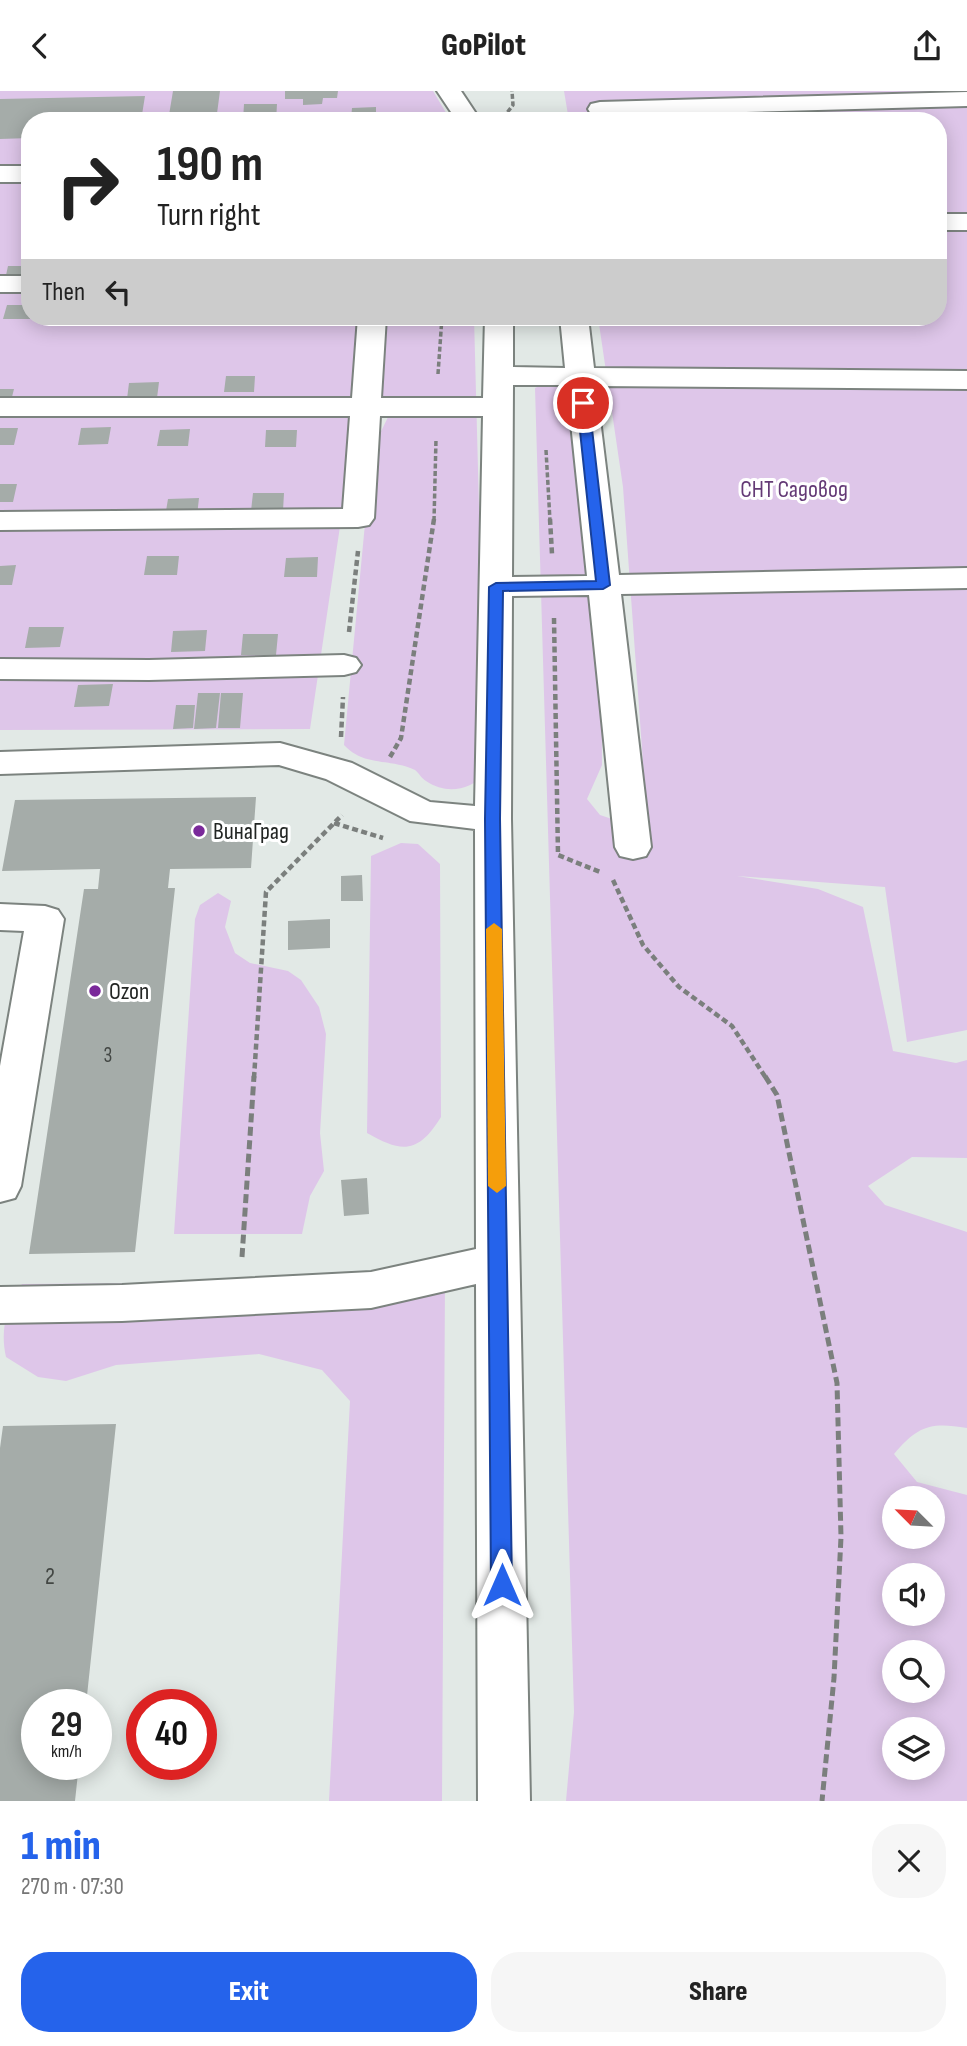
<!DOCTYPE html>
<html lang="en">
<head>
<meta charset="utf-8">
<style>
	:root { --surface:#fff; --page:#f6f6f6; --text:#222; --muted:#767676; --accent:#2563eb }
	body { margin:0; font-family:"Sofia Sans Condensed",sans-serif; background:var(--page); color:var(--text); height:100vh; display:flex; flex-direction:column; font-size:26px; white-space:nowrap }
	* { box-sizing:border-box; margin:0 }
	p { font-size:23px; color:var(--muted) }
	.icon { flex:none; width:38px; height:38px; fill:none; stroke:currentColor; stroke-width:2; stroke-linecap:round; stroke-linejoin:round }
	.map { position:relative; height:1710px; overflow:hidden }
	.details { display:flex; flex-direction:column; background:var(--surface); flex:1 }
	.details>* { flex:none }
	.hud { position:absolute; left:21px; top:21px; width:926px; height:214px; border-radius:28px; box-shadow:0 4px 18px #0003; background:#fff; color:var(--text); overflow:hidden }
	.needle { width:46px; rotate:294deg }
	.fabs { position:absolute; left:882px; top:1395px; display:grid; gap:14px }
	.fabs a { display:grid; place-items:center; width:63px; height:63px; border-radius:50%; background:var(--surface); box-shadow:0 4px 18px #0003; font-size:35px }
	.speed { position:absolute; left:21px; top:1598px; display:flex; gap:14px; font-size:35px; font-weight:700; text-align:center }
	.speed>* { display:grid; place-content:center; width:91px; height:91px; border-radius:50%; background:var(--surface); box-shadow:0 4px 18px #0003; line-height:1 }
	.speed small { font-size:18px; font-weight:400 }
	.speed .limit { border:10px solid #d22; background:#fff; color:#111 }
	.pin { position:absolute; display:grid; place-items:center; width:60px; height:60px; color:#fff; margin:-30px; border:4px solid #fff; border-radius:50%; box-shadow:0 2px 7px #0007 }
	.me { position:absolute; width:77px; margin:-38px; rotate:0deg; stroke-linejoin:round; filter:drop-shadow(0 0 5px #0008) }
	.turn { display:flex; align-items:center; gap:24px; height:147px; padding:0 21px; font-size:32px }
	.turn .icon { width:91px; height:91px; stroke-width:2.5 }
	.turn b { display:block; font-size:49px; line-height:60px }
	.then { display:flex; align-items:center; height:66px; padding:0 21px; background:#0003; gap:14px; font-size:26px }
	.round { display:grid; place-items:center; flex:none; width:74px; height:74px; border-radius:28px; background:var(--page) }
	.head { display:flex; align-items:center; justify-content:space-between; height:119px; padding:0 21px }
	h1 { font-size:42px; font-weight:800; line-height:52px; color:var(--accent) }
	.cta { display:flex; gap:14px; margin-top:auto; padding:14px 21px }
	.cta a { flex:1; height:80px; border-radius:28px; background:var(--accent); color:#fff; font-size:28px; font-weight:800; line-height:80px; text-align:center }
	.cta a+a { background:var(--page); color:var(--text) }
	header { display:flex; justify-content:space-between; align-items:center; height:91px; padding:0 21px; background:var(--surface); font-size:32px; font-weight:800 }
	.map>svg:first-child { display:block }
</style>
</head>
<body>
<header><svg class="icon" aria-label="back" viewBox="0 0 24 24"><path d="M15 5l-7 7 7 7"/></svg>GoPilot<svg class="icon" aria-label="share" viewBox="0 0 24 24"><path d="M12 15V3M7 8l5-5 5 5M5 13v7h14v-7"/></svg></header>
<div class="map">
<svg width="967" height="1710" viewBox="0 0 967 1710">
	<rect width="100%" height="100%" fill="#e2e9e6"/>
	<path fill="#dec6e9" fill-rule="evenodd" d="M0,0H433L451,30H30V226H371L310,638L0,639Z
		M564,0H967V939L907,951L885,796L737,785L818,798L863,816L893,960L956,972L967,969V1067L912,1066L868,1095L885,1114L967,1141V1337C930,1331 918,1335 894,1363L917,1391L967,1404V1710H566L574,1621L535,297C556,287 580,289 600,300L602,674L587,708L600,724L648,740L623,396L598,226H938V30H569ZM894,1407H933V1446H894ZM894,1484H933V1522H894ZM894,1561H933V1600H894ZM894,1638H933V1676H894Z
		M383,226H474L486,683C469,699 447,704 426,690C422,688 419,682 415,679C390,667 364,676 344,654L372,359L389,324L373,311Z
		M401,752L418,753L440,773L441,1026C418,1063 402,1062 367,1042L371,765Z
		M218,802L231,810L225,836L235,862L250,872L288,880L301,889L319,916L326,943L320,1042L324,1080L310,1105L302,1143H174L195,828L200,814Z
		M445,1190L442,1710H329L350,1310L322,1279L259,1263L116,1274L66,1290L38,1286L6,1266C0,1240 6,1215 22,1193Z"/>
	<path fill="#a5aca9" d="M173,0H220L216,30H168Z
		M285,0H338L337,7H323L322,13L303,14V8H285Z
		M145,5L141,30H30V47L0,48V8Z
		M244,13H277L276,30H243Z
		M376,16V27L351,28L352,17Z
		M8,175H30V189H5Z
		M7,214H30V228H3Z
		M226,285H255L254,301H224Z
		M159,291L157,307L127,308L129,292Z
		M0,298H14L10,314H0Z
		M111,336L108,353L78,354L81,337Z
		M0,337H18L14,354H0Z
		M190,338L188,355H157L160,339Z
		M266,339H297L296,356H265Z
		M0,393H17L13,411H0Z
		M253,402H284L283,420H251Z
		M199,407L197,425L165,426L168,408Z
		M147,465H179L177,484H144Z
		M318,466L317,486H284L286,467Z
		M16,474L12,494H0V475Z
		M29,536H64L60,556L25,557Z
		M207,539L205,560L171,561L173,540Z
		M243,543H278L276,564H241Z
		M113,593L109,615L74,616L78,594Z
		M198,602H220L216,637L194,638Z
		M221,602H243L240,637H218Z
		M176,614H195L193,637L173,638Z
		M256,706L251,777L170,778L168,797H175L135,1161L29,1163L84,798H98L100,778L2,780L15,709Z
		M362,784L363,810H341V785Z
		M330,828V857L288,859V830Z
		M367,1087L369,1123L344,1125L341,1089Z
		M116,1333L86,1614H37V1673H79L75,1710H0V1357L3,1335Z"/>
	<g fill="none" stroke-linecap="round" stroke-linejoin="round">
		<g stroke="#7c837f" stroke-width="4">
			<path id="minor" d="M437,0H461L481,30H457Z
				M967,1V15L600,25L591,23L588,18L591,13L600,11Z
				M0,75H30V91H0Z
				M938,123H967V139H938Z
				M0,185H30V201H0Z
				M358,226H386L381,307H483L485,226H513V276L565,277L560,226H588L594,277L967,280V298L596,295L619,484L967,477V497L621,503L651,756L646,765L633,768L620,765L615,756L589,504L512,505L511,728L530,1710H478L476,1193L371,1217L122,1230L0,1232V1196L122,1194L371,1181L476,1158L475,738L410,730L326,688L279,674L0,683V661L280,652L352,672L430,711L475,715L483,325H380L374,427L369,434L358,436L0,439V421L343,418L350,325H0V307H352ZM513,294H567L587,485L512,486Z
				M344,564L356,567L361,574L356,581L344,584L149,589L0,588V568L149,569Z
				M0,813L45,815L58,819L64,828L21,1095L15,1107L0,1111V975L24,840L0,839Z"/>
		</g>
		<path stroke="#7b7f7d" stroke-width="3.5" stroke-dasharray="5 2.5" stroke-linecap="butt" d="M503,27L513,14L512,0
			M438,283L442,226
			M546,359L550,430
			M434,430L436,348"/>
		<path stroke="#7b7f7d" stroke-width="4.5" stroke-dasharray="6 3.5" stroke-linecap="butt" d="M550,428L552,463
			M554,527L558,764L600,781
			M349,541L358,460
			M341,646L343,606
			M390,666L401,647L434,428
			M334,732L383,747
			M613,789L643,854L679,896L732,935L766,987
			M254,987L266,801L342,724"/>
		<path stroke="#7b7f7d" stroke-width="5" stroke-dasharray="9 4.5" stroke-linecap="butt" d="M765,985L777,1004L837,1292L841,1446L834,1587L822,1710
			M242,1166L254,985"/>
		<use href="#minor" fill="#fff" fill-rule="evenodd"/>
	</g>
	<path fill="#2563eb" stroke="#184099" stroke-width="2" d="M583,308L589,312L610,494L603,498L503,500L500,728L512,1494L509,1501L502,1503L494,1501L491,1494L485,728L489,496L496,492L596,490L577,312Z"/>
	<path fill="#f59e0b" d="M494,832L502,838L506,1095L497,1102L488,1095L486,838Z"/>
	<g fill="#7a299a" stroke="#fff" stroke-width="2.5">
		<circle cx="199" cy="740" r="7"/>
		<circle cx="95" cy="900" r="7"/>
	</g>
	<g text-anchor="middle" stroke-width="6" stroke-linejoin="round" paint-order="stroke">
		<g font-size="21" fill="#434744">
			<text x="108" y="971">3</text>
		</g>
		<g font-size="24" fill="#643a76" stroke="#fff">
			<text x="794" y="406">СНТ Садовод</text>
		</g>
		<g font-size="24" fill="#222523" stroke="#fff" text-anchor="start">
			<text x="213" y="748">ВинаГрад</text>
			<text x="109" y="908">Ozon</text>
		</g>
		<g font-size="24" fill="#434744">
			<text x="50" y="1493">2</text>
		</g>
	</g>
</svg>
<div class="fabs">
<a><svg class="needle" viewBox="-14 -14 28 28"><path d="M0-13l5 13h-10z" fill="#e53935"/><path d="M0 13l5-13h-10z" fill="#767676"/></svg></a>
<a><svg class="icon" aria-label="sound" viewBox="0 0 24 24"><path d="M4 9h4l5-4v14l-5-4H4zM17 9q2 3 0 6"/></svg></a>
<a><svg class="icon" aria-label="search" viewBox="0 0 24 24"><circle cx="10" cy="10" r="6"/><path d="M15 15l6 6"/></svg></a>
<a><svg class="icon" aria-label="layers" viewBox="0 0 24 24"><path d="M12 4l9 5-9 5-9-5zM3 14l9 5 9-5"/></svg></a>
</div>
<div class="speed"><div>29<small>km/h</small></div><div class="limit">40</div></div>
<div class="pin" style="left:583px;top:312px;background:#d93025"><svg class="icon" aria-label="arrive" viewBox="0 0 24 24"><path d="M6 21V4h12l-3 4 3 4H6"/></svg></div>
<svg class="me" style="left:502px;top:1494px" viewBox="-20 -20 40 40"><path d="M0-17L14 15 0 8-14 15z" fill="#2563eb" stroke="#fff" stroke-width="4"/></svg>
<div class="hud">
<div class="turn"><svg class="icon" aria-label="right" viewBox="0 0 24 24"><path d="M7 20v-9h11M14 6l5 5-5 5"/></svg><div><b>190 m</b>Turn right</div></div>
<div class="then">Then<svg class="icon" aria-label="left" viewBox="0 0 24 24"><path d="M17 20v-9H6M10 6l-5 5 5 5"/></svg></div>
</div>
</div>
<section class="details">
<div class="head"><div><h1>1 min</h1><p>270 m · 07:30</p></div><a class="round"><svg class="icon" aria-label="close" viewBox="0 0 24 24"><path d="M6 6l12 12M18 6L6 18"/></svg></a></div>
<div class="cta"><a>Exit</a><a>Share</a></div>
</section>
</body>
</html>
